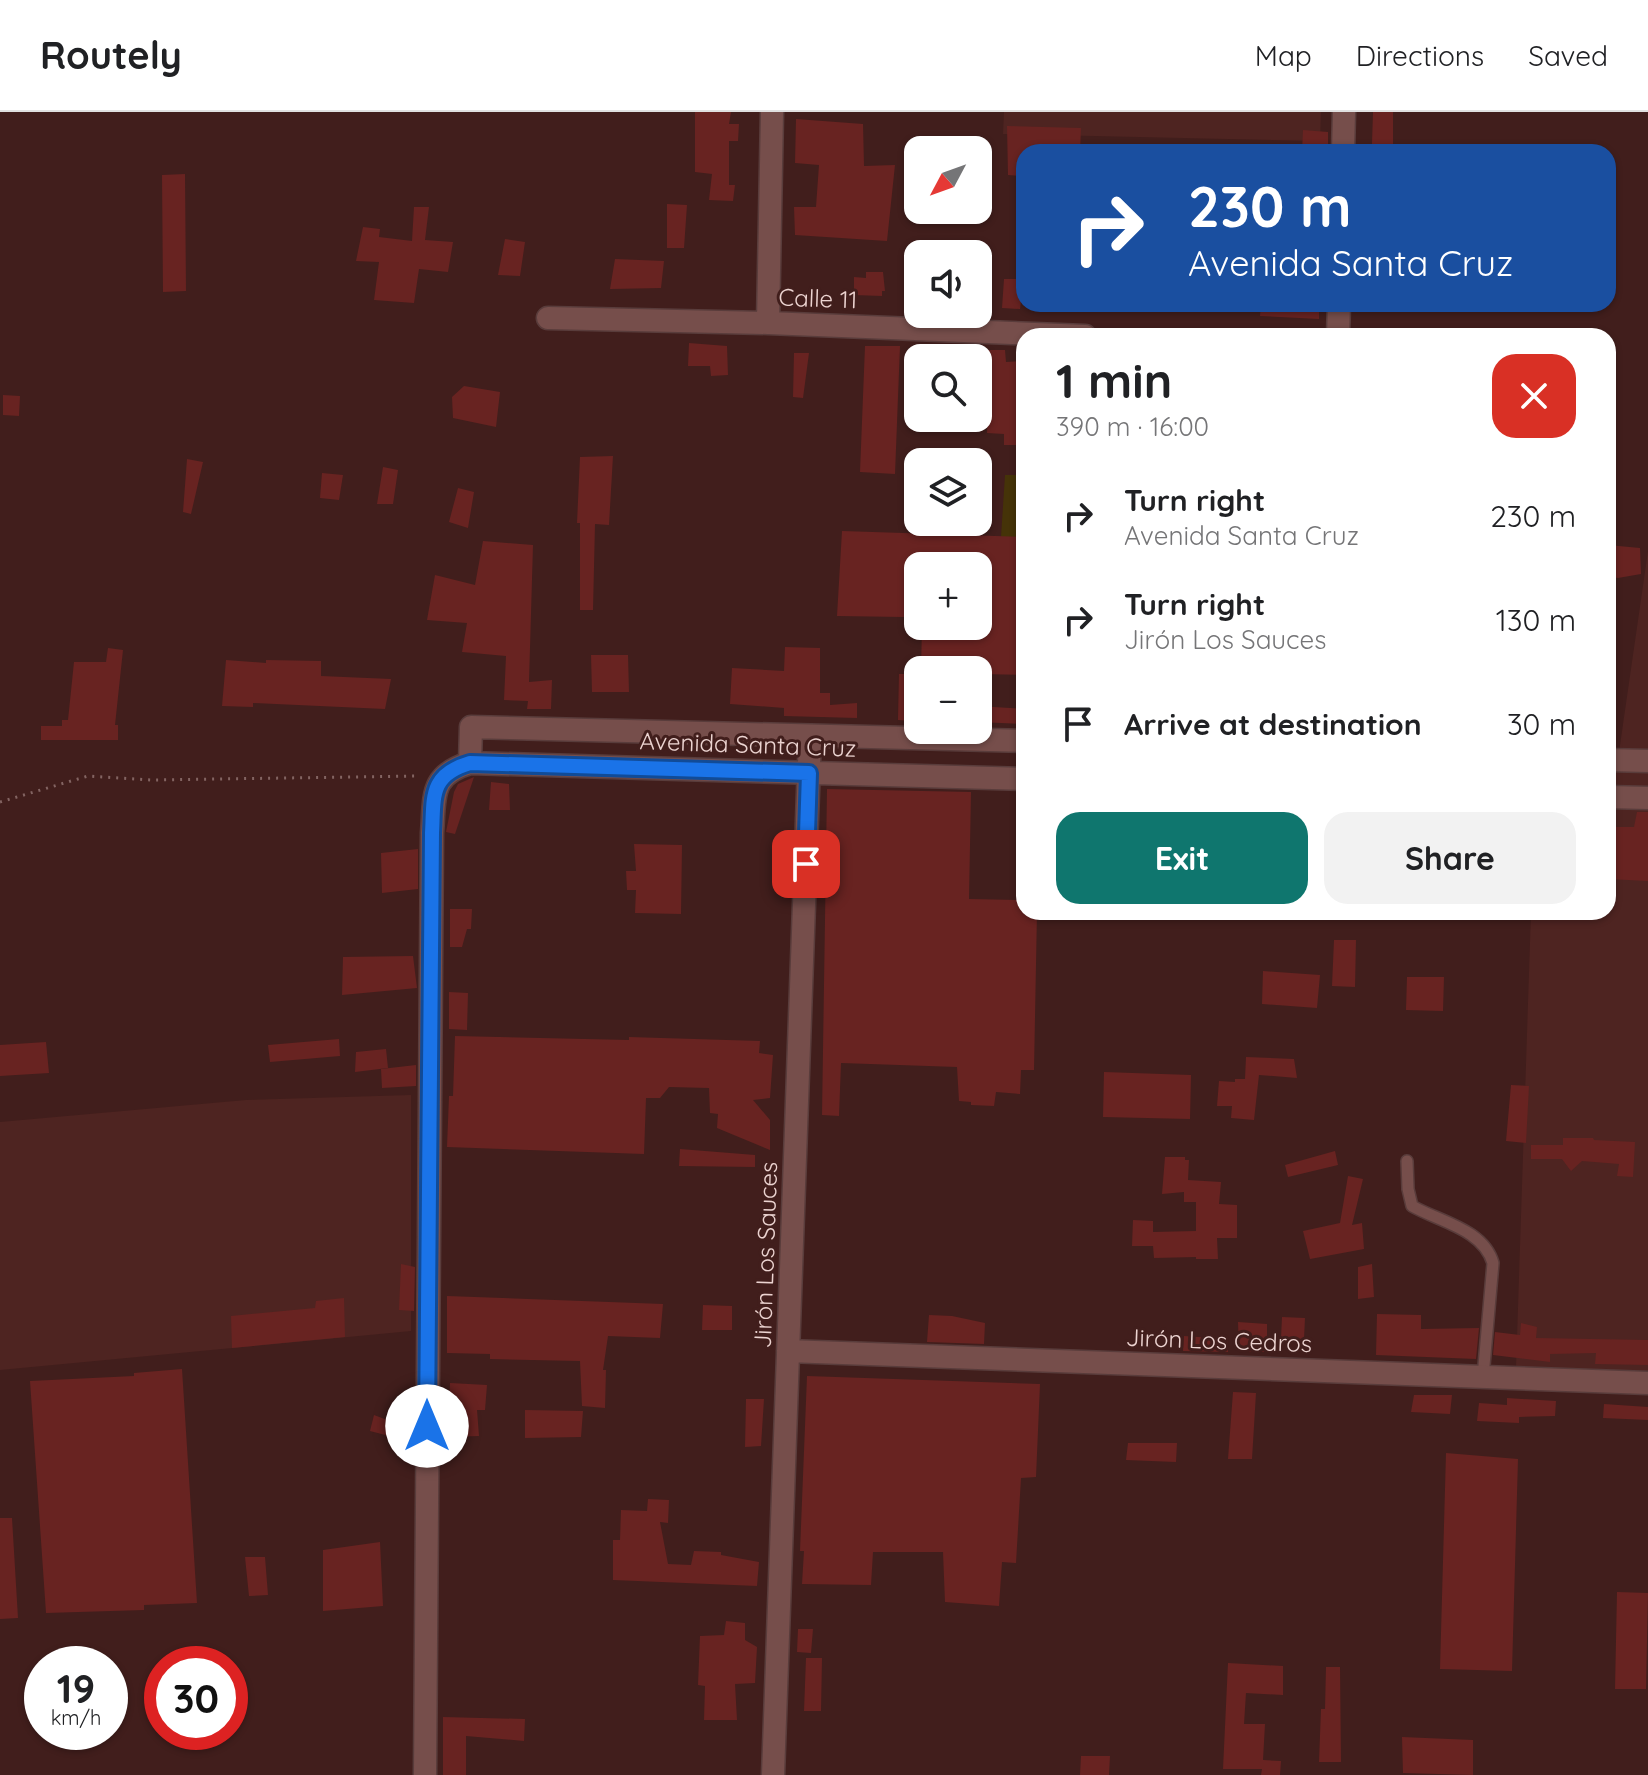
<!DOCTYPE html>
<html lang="en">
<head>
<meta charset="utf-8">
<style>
	:root { --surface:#fff; --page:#f2f2f2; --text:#202124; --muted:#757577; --line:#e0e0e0; --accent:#0f766e }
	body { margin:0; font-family:Quicksand,sans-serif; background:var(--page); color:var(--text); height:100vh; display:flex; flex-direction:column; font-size:30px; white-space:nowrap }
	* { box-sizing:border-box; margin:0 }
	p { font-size:26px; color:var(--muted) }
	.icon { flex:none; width:44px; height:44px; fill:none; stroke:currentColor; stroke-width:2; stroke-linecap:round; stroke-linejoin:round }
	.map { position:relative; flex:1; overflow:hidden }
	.panel { position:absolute; left:1016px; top:216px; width:600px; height:592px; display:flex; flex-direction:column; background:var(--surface); border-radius:24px; box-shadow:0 2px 6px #0004 }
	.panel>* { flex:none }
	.guide { position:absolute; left:1016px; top:32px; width:600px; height:168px; border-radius:24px; box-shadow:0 2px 6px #0004; background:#1a4fa0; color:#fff; overflow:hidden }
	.needle { width:52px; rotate:229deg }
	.buttons { position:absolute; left:904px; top:24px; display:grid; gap:16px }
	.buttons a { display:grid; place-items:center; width:88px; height:88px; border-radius:16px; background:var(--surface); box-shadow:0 2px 6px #0004; font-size:40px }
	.speed { position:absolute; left:24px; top:1534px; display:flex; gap:16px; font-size:40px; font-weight:700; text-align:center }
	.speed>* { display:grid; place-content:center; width:104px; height:104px; border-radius:50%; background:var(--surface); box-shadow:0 2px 6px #0004; line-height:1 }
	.speed small { font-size:20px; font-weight:400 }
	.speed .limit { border:12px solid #d22; background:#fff; color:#111 }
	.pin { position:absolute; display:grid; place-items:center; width:68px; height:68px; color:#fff; margin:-34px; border-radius:16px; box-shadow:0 4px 12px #0006 }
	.me { position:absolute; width:88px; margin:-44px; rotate:0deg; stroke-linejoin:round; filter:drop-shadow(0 0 6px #0008) }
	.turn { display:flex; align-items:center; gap:28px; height:168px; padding:0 40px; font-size:36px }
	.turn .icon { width:104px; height:104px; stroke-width:2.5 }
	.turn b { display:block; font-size:56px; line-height:68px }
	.round { display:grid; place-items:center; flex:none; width:84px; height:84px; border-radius:24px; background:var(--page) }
	.headline { display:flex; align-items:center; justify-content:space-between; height:136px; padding:0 40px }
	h1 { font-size:48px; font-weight:800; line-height:60px }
	.action { display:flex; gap:16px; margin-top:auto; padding:16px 40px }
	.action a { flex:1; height:92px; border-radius:24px; background:var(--accent); color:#fff; font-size:32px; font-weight:800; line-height:92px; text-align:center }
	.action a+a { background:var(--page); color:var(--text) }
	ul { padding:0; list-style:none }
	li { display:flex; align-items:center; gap:24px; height:104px; padding:0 40px }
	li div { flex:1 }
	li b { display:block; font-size:30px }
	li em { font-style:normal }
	header { display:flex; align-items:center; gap:48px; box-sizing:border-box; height:112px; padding:0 40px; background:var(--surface); border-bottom:2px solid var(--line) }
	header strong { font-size:38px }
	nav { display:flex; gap:44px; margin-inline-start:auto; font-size:28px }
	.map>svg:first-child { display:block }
</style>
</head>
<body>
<header>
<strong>Routely</strong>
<nav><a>Map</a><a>Directions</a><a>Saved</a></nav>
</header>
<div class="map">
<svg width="1648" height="1663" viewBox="0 0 1648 1663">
	<rect width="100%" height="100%" fill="#411e1c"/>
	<path fill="#4e2421" d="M1004,0H1321L1320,29L1003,22Z
		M1648,439V1269L1516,1256L1531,800H1608V639L1619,640Z
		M411,983V1219L0,1258V1010L246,988Z"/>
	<path fill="#453308" d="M1005,363H1024V425H1001Z"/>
	<path fill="#682321" d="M695,0H731L729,12H739L738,29H729V73H735L733,89L709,88L712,62L695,60Z
		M1373,0H1393V33L1372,32Z
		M796,7L863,12L864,54L895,53L887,129L795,123L794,95H816L819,53L795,51Z
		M1007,14L1081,16L1080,40H1024V64L1008,63Z
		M1303,18L1328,20V40H1302Z
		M185,62L186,179L163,180L162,63Z
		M667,92L687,93L684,136H667Z
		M414,95H429L425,128L453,130L448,160L419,157L414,191L374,188L379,150L356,149L363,115L380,117L379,125L412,129Z
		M505,127L525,130L520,164L498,163Z
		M615,147L664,149L661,176L610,177Z
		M866,160H883L885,179H882V184L854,183V165L866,166Z
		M1004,167H1024L1020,197L1002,196Z
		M1261,192H1319V207L1260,204Z
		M689,231L727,234L728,263L711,264L710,254H688Z
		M865,234H900L895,362L860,360Z
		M978,238H1005L1006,250L1024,249V333H1004V322L987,321L988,293L978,292Z
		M794,241H809L803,286L793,285Z
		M464,274L500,280L496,315L453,306L452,285Z
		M3,283L20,284L19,304L3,303Z
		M613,344L609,413L595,412L593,498H580V411H577L580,345Z
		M187,347L203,350L191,402L183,400Z
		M383,355L398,358L393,392H377Z
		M322,361L343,363L339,388L320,386Z
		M458,376L474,380L468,416L449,410Z
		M842,419L1024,425V563L978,562V558H921L922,514H978V454H905L904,505L837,504Z
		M483,429L533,433L529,570L552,568L551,597H527L528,589L504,588L506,544L462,540L467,511L427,508L435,463L475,473Z
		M1608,433L1640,436L1641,462L1618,466L1608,464Z
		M785,535L820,536V581H830V593L857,591V606L784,604V596L730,592L732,556L784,559Z
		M108,536L123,538L115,613H118V628H41V614H62V608H68L74,550H106Z
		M591,543H628L629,580H592Z
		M226,548L266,551V548L321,549V564L391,567L385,597L253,591V595L222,594Z
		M899,562H918V598L914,599L913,609L898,608Z
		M978,594L1024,597V612L978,610Z
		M474,665L455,722L446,720L454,680L458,672Z
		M491,670L509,672L510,698H489Z
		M827,677L971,680L969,787L1024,788V800H1037L1034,958H1021L1020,982L996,980L994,994L971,993V990L959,989L957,955L841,951L839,1004L822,1003Z
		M1637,700H1648V769L1608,767L1611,715H1634Z
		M634,732L682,733L681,802L635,801L636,778H627L626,759H636Z
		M418,737V777L382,781L381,741Z
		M450,797H472L471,817H467L462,835H450Z
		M1334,828H1356L1355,875L1332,874Z
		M413,844L417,876L342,883L343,845Z
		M1263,859L1320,863L1317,896L1262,892Z
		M1407,865H1444L1443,899L1406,898Z
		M449,880L468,881L467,918L449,917Z
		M455,924L629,928V925L760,929L759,941L773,943L770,986L753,988L770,1008V1038L717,1016L718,1002L710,1001L709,976L669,975L660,986H646L644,1042L447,1035L449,984H453Z
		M339,927L340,944L270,950L268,933Z
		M46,930L49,961L0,964V933Z
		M386,937L388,956L355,960L356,940Z
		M1246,945L1294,947L1297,966L1259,963L1254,1008L1231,1006L1232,994H1217L1219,969L1235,970V967H1245Z
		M416,953V974L382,976L381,957Z
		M1104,960L1191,963L1190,1007L1103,1005Z
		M1511,973L1529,974L1526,1031L1506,1029Z
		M1563,1026H1593L1594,1028L1635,1030L1633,1065L1617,1064L1619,1052L1582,1049L1571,1059L1562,1047H1531V1033H1563Z
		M680,1037L755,1043V1055L679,1054Z
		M1335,1039L1338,1053L1288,1065L1285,1053Z
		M1165,1045H1185V1048H1189L1188,1068L1221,1070L1219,1092L1237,1093V1126H1217L1218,1147H1196V1145L1154,1146L1153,1134H1132L1133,1108L1153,1109V1120L1196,1119V1090H1184V1080L1162,1082Z
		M1348,1064L1363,1067L1352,1113L1362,1111L1364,1137L1310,1147L1303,1119L1340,1111Z
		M401,1152L415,1155L414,1199L399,1198Z
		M1372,1152L1374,1185L1358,1187V1155Z
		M447,1184L663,1192L660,1226L608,1224L603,1258H606L605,1296L582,1294L580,1249L490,1247V1242L447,1241Z
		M344,1186L345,1225L232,1236L231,1204L315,1196L316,1189Z
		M703,1193L732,1194V1218H702Z
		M1377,1202L1421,1203V1217L1479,1216L1476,1247L1376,1243Z
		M929,1203L952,1204L985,1211L984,1232L927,1230Z
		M1282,1205L1305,1206L1304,1227L1281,1226Z
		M1238,1210L1267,1212V1240L1239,1239Z
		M1521,1211L1537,1215L1536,1226L1648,1228V1253L1595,1252L1596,1241L1550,1242V1250L1493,1243L1495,1220L1520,1223Z
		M1184,1224L1228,1227V1240L1183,1239Z
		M182,1257L197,1491L144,1493V1498L46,1501L30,1269L134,1264V1261Z
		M807,1264L1040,1272L1036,1365L1021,1366L1016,1451L1002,1450L999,1494L945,1490L943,1440H873L871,1473L802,1472L804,1439H800Z
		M450,1271L487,1273L485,1298H477L479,1324L448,1325Z
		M1233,1280L1256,1281L1252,1347H1228Z
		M1414,1283H1452L1450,1302L1411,1300Z
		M1507,1286L1556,1289L1555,1304L1519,1305V1311L1477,1309L1479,1291L1507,1293Z
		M746,1287H764L761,1334L745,1335Z
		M1604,1292L1648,1295V1308L1603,1306Z
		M525,1298L583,1299L581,1325L525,1326Z
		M374,1303L414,1318L413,1331L388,1327L389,1324L370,1319Z
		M1128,1331H1177L1176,1350L1126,1348Z
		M1446,1341L1518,1347L1512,1559L1440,1557Z
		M648,1387L669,1388L668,1411L660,1410L668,1452L691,1453L694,1439L721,1440V1443L759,1450L757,1474L613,1468V1428H620L621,1398L647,1399Z
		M0,1406H12L18,1506L0,1507Z
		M380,1430L383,1494L323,1499V1438Z
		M245,1445H265L268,1483L249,1484Z
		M1617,1480L1648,1481L1646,1577H1615Z
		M726,1509L745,1511V1528L757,1535L755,1571L735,1572L737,1608H704L705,1574L698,1573L700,1524L724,1523Z
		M798,1517H813L811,1541L797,1540Z
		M806,1546H822L821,1599H804Z
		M1228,1551L1283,1554V1583L1246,1581L1244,1612H1265L1263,1648L1281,1649L1280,1663H1261L1262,1657H1223Z
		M1326,1555H1340L1341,1650H1319L1321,1597H1325Z
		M443,1605L525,1607L524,1629L466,1624V1663H443Z
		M1402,1625L1473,1628V1663L1403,1661Z
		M1081,1644H1110L1109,1663H1080Z"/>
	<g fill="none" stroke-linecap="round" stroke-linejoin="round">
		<g stroke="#593c3b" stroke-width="14">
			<path id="lane" d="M1407,1049L1408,1077L1412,1094C1440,1110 1483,1117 1493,1151L1483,1265"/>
		</g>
		<g stroke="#593c3b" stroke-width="25">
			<path id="street" d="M1343,40L1344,0
				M548,206L768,211L1085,224
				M768,211L772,0
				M1338,224L1339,192
				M1608,648L1648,649
				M470,651L471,615L1024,629
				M1608,685L1648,686
				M788,1239L1648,1271
				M425,1663L432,721C435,685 429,663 470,651L1024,667
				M773,1663L810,624"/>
		</g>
		<path stroke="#836462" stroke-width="3" stroke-dasharray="2 6" stroke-linecap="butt" d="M0,690L88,664L152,668L419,664"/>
		<use href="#lane" stroke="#764e4b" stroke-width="11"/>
		<use href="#street" stroke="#764e4b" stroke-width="22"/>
	</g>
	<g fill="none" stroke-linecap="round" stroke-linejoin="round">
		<g stroke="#114b97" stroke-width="20">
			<path id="route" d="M427,1314L432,721C434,685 429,663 470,651L809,661L806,752"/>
		</g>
		<use href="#route" stroke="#1a73e8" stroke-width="14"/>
	</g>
	<g text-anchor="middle" stroke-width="6" stroke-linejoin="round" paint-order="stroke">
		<g font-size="24" fill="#ecd4d1" stroke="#411e1c">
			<text transform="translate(818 187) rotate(2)" y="8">Calle 11</text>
			<text transform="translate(748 633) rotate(2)" y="8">Avenida Santa Cruz</text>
			<text transform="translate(766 1143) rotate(-88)" y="8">Jirón Los Sauces</text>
			<text transform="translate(1219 1229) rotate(2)" y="8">Jirón Los Cedros</text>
		</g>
	</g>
</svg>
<div class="buttons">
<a><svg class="needle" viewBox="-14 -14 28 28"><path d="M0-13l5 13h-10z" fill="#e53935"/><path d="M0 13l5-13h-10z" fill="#757577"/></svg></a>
<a><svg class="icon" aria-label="sound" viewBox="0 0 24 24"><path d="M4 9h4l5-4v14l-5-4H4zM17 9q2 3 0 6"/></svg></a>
<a><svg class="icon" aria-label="search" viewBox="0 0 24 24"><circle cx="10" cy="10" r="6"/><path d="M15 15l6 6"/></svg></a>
<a><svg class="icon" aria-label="layers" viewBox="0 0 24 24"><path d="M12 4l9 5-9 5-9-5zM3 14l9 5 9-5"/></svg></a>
<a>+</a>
<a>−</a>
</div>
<div class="speed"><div>19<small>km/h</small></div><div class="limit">30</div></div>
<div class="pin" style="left:806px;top:752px;background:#d93025"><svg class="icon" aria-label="arrive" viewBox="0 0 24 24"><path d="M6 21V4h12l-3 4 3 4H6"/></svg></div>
<svg class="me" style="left:427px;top:1314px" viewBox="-20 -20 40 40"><circle r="19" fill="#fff"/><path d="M0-13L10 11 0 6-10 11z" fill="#1a73e8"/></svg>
<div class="guide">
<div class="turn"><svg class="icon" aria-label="right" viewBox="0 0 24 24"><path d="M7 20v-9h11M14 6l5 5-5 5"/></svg><div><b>230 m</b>Avenida Santa Cruz</div></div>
</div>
<section class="panel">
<div class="headline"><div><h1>1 min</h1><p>390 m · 16:00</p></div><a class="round" style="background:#d93025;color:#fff"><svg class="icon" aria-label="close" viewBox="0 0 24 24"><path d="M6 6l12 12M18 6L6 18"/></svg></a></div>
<ul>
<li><svg class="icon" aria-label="right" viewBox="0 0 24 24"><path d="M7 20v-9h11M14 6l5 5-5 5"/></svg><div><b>Turn right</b><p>Avenida Santa Cruz</p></div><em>230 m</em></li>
<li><svg class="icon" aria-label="right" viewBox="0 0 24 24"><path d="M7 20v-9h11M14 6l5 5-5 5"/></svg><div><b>Turn right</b><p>Jirón Los Sauces</p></div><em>130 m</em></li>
<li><svg class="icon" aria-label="arrive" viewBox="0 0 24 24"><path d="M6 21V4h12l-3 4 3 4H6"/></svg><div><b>Arrive at destination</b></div><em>30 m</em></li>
</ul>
<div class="action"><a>Exit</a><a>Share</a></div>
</section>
</div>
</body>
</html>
